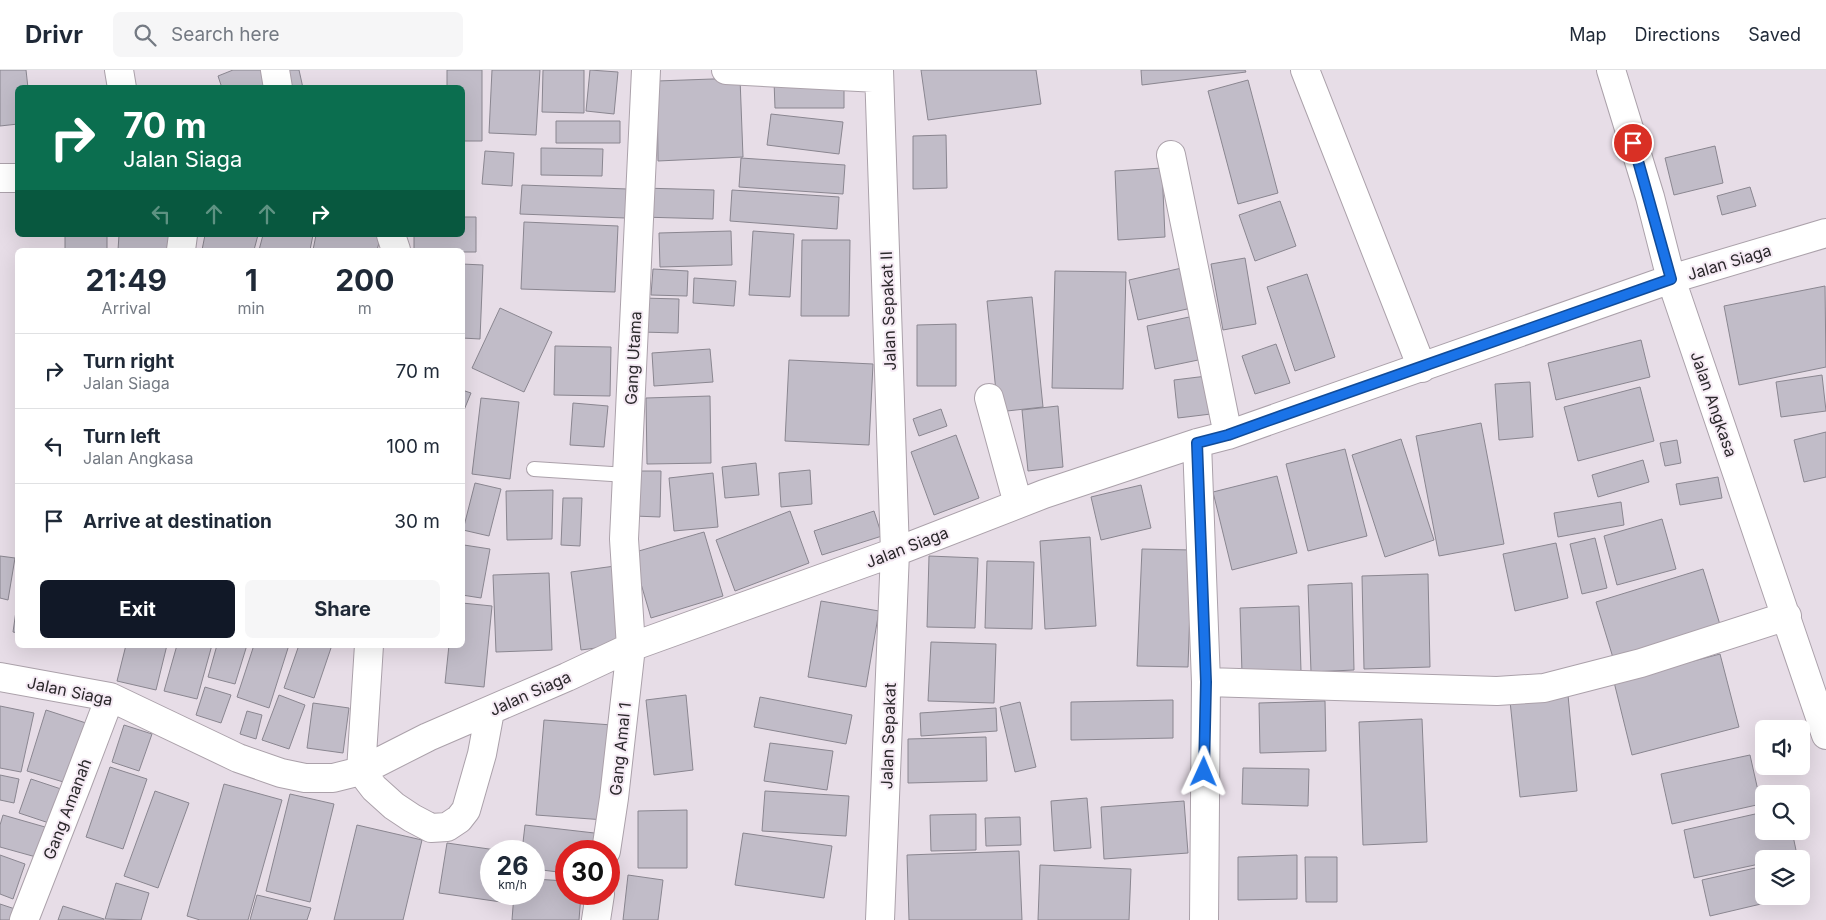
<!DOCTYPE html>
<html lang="en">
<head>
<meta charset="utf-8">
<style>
	:root { --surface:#fff; --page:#f6f6f7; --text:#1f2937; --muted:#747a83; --line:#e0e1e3; --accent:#111827 }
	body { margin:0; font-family:Inter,sans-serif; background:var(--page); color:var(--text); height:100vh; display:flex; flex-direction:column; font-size:19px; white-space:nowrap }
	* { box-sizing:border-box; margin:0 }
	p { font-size:16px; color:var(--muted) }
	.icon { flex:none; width:28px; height:28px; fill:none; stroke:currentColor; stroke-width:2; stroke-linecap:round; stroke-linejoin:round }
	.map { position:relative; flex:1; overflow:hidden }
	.side { position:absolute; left:15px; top:178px; width:450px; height:400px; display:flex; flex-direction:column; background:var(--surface); border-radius:8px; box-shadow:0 5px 20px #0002 }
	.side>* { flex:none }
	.guide { position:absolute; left:15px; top:15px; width:450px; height:152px; border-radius:8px; box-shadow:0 5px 20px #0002; background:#0b6e4f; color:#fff; overflow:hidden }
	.buttons { position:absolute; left:1755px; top:650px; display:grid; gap:10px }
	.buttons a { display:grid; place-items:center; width:55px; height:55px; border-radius:8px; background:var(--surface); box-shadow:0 5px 20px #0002; font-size:25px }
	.speed { position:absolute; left:480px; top:770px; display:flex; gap:10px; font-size:25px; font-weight:700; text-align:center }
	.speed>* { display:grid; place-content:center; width:65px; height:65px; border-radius:50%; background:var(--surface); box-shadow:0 5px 20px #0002; line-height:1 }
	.speed small { font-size:12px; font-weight:400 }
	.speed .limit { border:8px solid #d22; background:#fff; color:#111 }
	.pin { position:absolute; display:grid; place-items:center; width:42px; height:42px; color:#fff; margin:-21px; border:2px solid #fff; border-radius:50%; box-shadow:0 1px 5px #0007 }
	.me { position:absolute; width:55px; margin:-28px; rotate:1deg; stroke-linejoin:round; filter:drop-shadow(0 0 4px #0008) }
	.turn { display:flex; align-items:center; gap:18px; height:105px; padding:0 25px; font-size:22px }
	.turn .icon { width:65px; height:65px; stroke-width:2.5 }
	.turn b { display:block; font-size:35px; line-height:42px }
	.lanes { display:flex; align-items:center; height:48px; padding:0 25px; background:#0003; justify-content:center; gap:25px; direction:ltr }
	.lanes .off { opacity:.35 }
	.eta { display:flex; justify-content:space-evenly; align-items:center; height:85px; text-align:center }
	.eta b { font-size:30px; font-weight:700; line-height:35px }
	.action { display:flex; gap:10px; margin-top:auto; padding:10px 25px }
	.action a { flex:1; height:58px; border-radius:8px; background:var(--accent); color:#fff; font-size:20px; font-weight:700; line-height:58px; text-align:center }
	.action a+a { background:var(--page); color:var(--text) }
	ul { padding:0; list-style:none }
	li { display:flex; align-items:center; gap:15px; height:75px; padding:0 25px; border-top:1px solid var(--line) }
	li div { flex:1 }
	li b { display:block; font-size:19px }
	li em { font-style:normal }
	header { display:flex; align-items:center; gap:30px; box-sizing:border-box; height:70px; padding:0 25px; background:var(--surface); border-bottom:1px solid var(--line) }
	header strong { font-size:24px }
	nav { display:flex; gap:28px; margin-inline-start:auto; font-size:18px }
	.search { width:350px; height:45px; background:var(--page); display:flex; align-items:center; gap:12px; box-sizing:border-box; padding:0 18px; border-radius:8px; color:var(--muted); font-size:19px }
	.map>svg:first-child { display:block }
</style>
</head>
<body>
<header>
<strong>Drivr</strong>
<div class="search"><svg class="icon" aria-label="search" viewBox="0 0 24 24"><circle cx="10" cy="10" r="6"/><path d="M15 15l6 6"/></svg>Search here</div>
<nav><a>Map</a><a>Directions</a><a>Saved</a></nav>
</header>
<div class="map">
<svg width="1826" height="850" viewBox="0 0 1826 850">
	<rect width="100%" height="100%" fill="#e7dde7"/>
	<path fill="#c1bcc8" stroke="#8a8690" d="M0,0H26L28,18H18V54L0,56Z
		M233,0H264L271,18H222L218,6Z
		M280,0H299L303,18H284Z
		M447,0H482V71H462V18H447Z
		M492,0H540L536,65L489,63Z
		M543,0H584V43L542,42Z
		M590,0L618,2L614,44L586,41Z
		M921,0H1036L1041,34L928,50Z
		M1141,0H1245L1246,2L1142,15Z
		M740,8L743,87L658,91L657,11Z
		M1248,10L1278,123L1238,134L1208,21Z
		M774,11H844V38H775Z
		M771,44L843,52L839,84L767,75Z
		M556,51H620V73H556Z
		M946,65L947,118L913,119V66Z
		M1715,76L1723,113L1674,125L1665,88Z
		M541,78L603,79L602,106L541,105Z
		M485,81L514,83L512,116L482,114Z
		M741,88L845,95L843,124L739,117Z
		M1162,98L1165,167L1118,170L1115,101Z
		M522,115L627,119L625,148L520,144Z
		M1750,117L1756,136L1722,145L1717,126Z
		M642,118L714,120L713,149L641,147Z
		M732,120L839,127L837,159L730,151Z
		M1280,131L1296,176L1255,191L1239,145Z
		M462,147H476V182H462V180H414V165H462Z
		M524,152L618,156L615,222L521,219Z
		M731,161L732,195L660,197L659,163Z
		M753,161L794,164L790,227L749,225Z
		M65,165H107V180H65Z
		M119,165H170L168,180H118Z
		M205,165H258L254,180H202Z
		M263,165H313L310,180H259Z
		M316,165H377L381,166L377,180H313Z
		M802,170H850L849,246H801Z
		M1245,188L1256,254L1223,260L1211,194Z
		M462,194L483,195L480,269L462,268Z
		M1186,197L1196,237L1138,250L1129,210Z
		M653,199L688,201L687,226L651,225Z
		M1055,201L1126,202L1123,319L1052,318Z
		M1307,204L1335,287L1295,301L1267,217Z
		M694,208L736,211L734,236L693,233Z
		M1825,216L1826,297L1739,315L1724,236Z
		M1032,227L1043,337L998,342L987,231Z
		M642,228L679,229L678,263L641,262Z
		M500,238L552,262L524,322L472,298Z
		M1194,246L1203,289L1155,299L1147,256Z
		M956,254V316H917V255Z
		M1641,270L1650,307L1556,330L1548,293Z
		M1276,274L1290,313L1255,324L1242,286Z
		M555,276L611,277L610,326L554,325Z
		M710,279L713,312L654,316L652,283Z
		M789,290L873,294L869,375L785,371Z
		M1822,305L1826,341L1781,347L1776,312Z
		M1207,306L1211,344L1178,348L1174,310Z
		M1530,312L1533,367L1499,370L1495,314Z
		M1640,317L1654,371L1578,391L1564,337Z
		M462,320L471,323L462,345Z
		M710,326L711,393L647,394L646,328Z
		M481,328L519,332L510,409L472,404Z
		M573,333L608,336L604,377L570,375Z
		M1058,336L1063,397L1028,401L1022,340Z
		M941,339L947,356L919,366L913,349Z
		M1481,353L1504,474L1439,486L1416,366Z
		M1826,362V407L1804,412L1794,370Z
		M956,365L979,428L934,445L911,382Z
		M1401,369L1434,470L1385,487L1352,385Z
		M1677,370L1681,393L1665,396L1660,373Z
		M1345,379L1367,466L1308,481L1286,394Z
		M1643,390L1649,412L1598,427L1592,405Z
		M756,393L759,425L725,428L722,397Z
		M810,400L812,434L781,437L779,403Z
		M635,401H661L660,447L634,446Z
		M713,403L718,457L674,461L669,408Z
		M1277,406L1297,483L1232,500L1213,422Z
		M1718,407L1722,428L1680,435L1676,414Z
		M475,413L501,419L489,466L463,460Z
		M1141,415L1151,458L1101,470L1091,427Z
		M553,420L552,469L507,470L506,421Z
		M563,428H582L580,476L561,475Z
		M1621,432L1624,455L1558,467L1554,443Z
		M790,441L809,493L735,521L716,470Z
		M874,441L882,466L822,485L814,461Z
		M1662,449L1676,499L1617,515L1604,466Z
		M704,462L723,526L651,548L632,483Z
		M1090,467L1096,556L1045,559L1040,471Z
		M1595,468L1607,518L1582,524L1570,474Z
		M1556,473L1568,528L1515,541L1503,484Z
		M464,475L490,479L481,528L462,525Z
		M1142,479L1192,480L1188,597L1137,596Z
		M0,486L15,488L8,530L0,528Z
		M929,486L978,488L975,558L927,557Z
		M987,491L1034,492L1032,559L985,558Z
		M615,496L626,574L581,580L571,502Z
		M1703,499L1721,558L1614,591L1596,532Z
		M549,503L552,580L496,582L493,505Z
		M1428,504L1430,597L1364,599L1362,506Z
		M1352,513L1354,600L1311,602L1308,515Z
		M18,527V563L13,562Z
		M821,531L879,541L866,617L808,607Z
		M462,533L492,536L484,617L445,613L449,575H462Z
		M1299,536L1301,601L1242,603L1240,538Z
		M931,572L996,574L994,633L928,631Z
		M126,575H167L156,620L117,611Z
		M177,575H212L197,629L164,621Z
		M217,575H247L235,614L208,607Z
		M254,575H289L269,638L237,627Z
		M299,575H332L314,628L284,618Z
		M1720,584L1739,657L1632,685L1614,612Z
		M205,617L231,625L221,653L196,645Z
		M279,625L305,635L289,679L262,670Z
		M686,625L693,700L654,705L646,630Z
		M1568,625L1577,721L1520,727L1510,631Z
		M760,627L852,645L846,674L754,657Z
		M1173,630V668L1071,670V632Z
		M1325,631L1326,681L1260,683L1259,633Z
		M1020,632L1036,697L1015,702L1000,637Z
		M313,633L349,638L343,683L307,678Z
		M0,636L34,643L21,702L0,698Z
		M996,638L997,661L921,666L920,643Z
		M46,640L89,654L70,714L27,701Z
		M247,641L262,645L256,669L240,664Z
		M1422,649L1427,772L1363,775L1359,652Z
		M544,650L612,655L605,750L536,745Z
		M124,655L152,664L139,701L112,692Z
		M986,667L987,711L908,713V669Z
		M770,673L833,681L827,720L764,711Z
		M1750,685L1761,734L1672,754L1661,704Z
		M110,697L147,709L123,779L86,767Z
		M1243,698L1309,699L1308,736L1242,734Z
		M0,705L19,709L14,733L0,730Z
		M31,709L70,722L58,756L19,743Z
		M224,714L282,730L248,850H200L187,846Z
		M155,721L189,733L158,818L124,806Z
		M765,721L849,726L846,766L762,761Z
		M290,724L334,734L310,832L266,821Z
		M1087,728L1091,778L1054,781L1051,731Z
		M1184,731L1188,783L1104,789L1101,737Z
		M687,740V798H638V741Z
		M1764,742V761H1792L1797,785L1782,789H1764V793L1694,808L1684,760Z
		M976,744V780L931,781L930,745Z
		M3,745L45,757L36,787L0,777V755Z
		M1020,747L1021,775L986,776L985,748Z
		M357,755L422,770L403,850H334Z
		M525,755L603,764L601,781H566V803L534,799V781H522Z
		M743,763L832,776L824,828L735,815Z
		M447,773L503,781H491V824H502L501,832L439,823Z
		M1019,781L1022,850H909L907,785Z
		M0,785L25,794L13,829L0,824Z
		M1297,785V829L1238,830V787Z
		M1305,787H1337V832H1306Z
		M1040,795L1131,799L1129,850H1038Z
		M1764,796V826H1795L1710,846L1702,810Z
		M628,805L663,810L658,850H623Z
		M534,809L566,811V824H581L579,850H512L514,824H534Z
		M116,813L149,823L141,850L105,849Z
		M257,825L311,838L307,850H250Z
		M0,834L15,839L11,850H0Z
		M63,836L104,849V850H58Z"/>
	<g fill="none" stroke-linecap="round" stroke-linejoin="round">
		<g stroke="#aba1aa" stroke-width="16">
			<path id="lane" d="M534,399L627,405"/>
		</g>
		<g stroke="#aba1aa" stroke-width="30">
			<path id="street" d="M119,0L122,18
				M275,0L278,18
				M726,0L878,8
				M879,0L895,482L880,850
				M1305,0L1422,298
				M1611,0L1650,127L1671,209L1826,665
				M1171,85L1228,365
				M0,108H18
				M391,165L396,180
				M181,180L183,165
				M989,328L1018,434
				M1197,373L1206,612L1204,850
				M369,575L361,701L374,718L394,736L412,748L431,758L447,757L459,749L466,740L482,684L490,641
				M0,607L110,627L238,688L281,703L305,708H333L361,701L428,667L567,607L631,577L895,482L1044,424L1197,373L1228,365L1671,209L1826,163
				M1206,612L1497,621L1544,618L1641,593L1787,546
				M606,781L614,728L631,577L624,469L646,0
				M24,850L77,714L110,627
				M596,850L600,824"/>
		</g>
		<use href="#lane" stroke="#fff" stroke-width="14"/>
		<use href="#street" stroke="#fff" stroke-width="28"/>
	</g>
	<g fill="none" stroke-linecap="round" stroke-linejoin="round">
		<g stroke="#114b97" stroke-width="12">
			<path id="route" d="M1204,702L1206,612L1197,373L1228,365L1281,346L1671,209L1633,73"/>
		</g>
		<use href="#route" stroke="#1a73e8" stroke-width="9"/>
	</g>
	<g text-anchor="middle" stroke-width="4" stroke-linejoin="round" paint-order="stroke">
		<g font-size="16" fill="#2b282b" stroke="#f5eaf4">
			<text transform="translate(1729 192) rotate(-17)" y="6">Jalan Siaga</text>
			<text transform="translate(888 241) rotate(-92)" y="6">Jalan Sepakat II</text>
			<text transform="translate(633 288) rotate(-87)" y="6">Gang Utama</text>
			<text transform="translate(1714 334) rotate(71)" y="6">Jalan Angkasa</text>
			<text transform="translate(907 477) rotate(-21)" y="6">Jalan Siaga</text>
			<text transform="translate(70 621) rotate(12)" y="6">Jalan Siaga</text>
			<text transform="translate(530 623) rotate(-24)" y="6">Jalan Siaga</text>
			<text transform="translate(888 666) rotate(-88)" y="6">Jalan Sepakat</text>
			<text transform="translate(620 679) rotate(-84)" y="6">Gang Amal 1</text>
			<text transform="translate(67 739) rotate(-69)" y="6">Gang Amanah</text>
		</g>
	</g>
</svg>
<div class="buttons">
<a><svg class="icon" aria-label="sound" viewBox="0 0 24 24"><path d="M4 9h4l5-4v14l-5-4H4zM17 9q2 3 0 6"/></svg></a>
<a><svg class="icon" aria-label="search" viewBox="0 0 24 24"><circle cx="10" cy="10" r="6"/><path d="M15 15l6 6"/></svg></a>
<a><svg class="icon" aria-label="layers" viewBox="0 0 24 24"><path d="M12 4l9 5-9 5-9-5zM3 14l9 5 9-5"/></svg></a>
</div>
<div class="speed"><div>26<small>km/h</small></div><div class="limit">30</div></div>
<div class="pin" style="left:1633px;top:73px;background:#d93025"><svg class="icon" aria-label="arrive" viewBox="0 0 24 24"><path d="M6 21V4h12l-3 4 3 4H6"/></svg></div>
<svg class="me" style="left:1204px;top:702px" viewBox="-20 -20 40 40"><path d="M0-17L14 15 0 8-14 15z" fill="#1a73e8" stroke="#fff" stroke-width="4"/></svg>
<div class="guide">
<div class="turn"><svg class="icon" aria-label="right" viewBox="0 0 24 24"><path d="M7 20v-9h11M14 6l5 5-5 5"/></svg><div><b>70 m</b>Jalan Siaga</div></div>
<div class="lanes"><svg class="icon off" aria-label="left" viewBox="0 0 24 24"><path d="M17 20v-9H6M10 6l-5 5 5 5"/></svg><svg class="icon off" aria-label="ahead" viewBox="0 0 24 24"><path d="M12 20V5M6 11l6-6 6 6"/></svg><svg class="icon off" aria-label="ahead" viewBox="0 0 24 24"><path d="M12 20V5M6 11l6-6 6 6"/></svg><svg class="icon" aria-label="right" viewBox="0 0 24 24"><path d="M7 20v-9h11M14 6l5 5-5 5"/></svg></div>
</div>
<section class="side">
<div class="eta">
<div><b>21:49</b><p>Arrival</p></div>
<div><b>1</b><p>min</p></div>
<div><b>200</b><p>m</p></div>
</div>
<ul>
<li><svg class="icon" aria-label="right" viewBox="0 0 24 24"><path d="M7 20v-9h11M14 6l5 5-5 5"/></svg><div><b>Turn right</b><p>Jalan Siaga</p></div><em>70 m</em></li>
<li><svg class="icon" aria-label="left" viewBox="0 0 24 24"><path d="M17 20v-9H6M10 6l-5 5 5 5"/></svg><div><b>Turn left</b><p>Jalan Angkasa</p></div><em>100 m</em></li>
<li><svg class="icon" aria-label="arrive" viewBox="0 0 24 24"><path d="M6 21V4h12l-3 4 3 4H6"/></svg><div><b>Arrive at destination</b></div><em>30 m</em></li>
</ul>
<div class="action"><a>Exit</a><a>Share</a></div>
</section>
</div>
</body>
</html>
